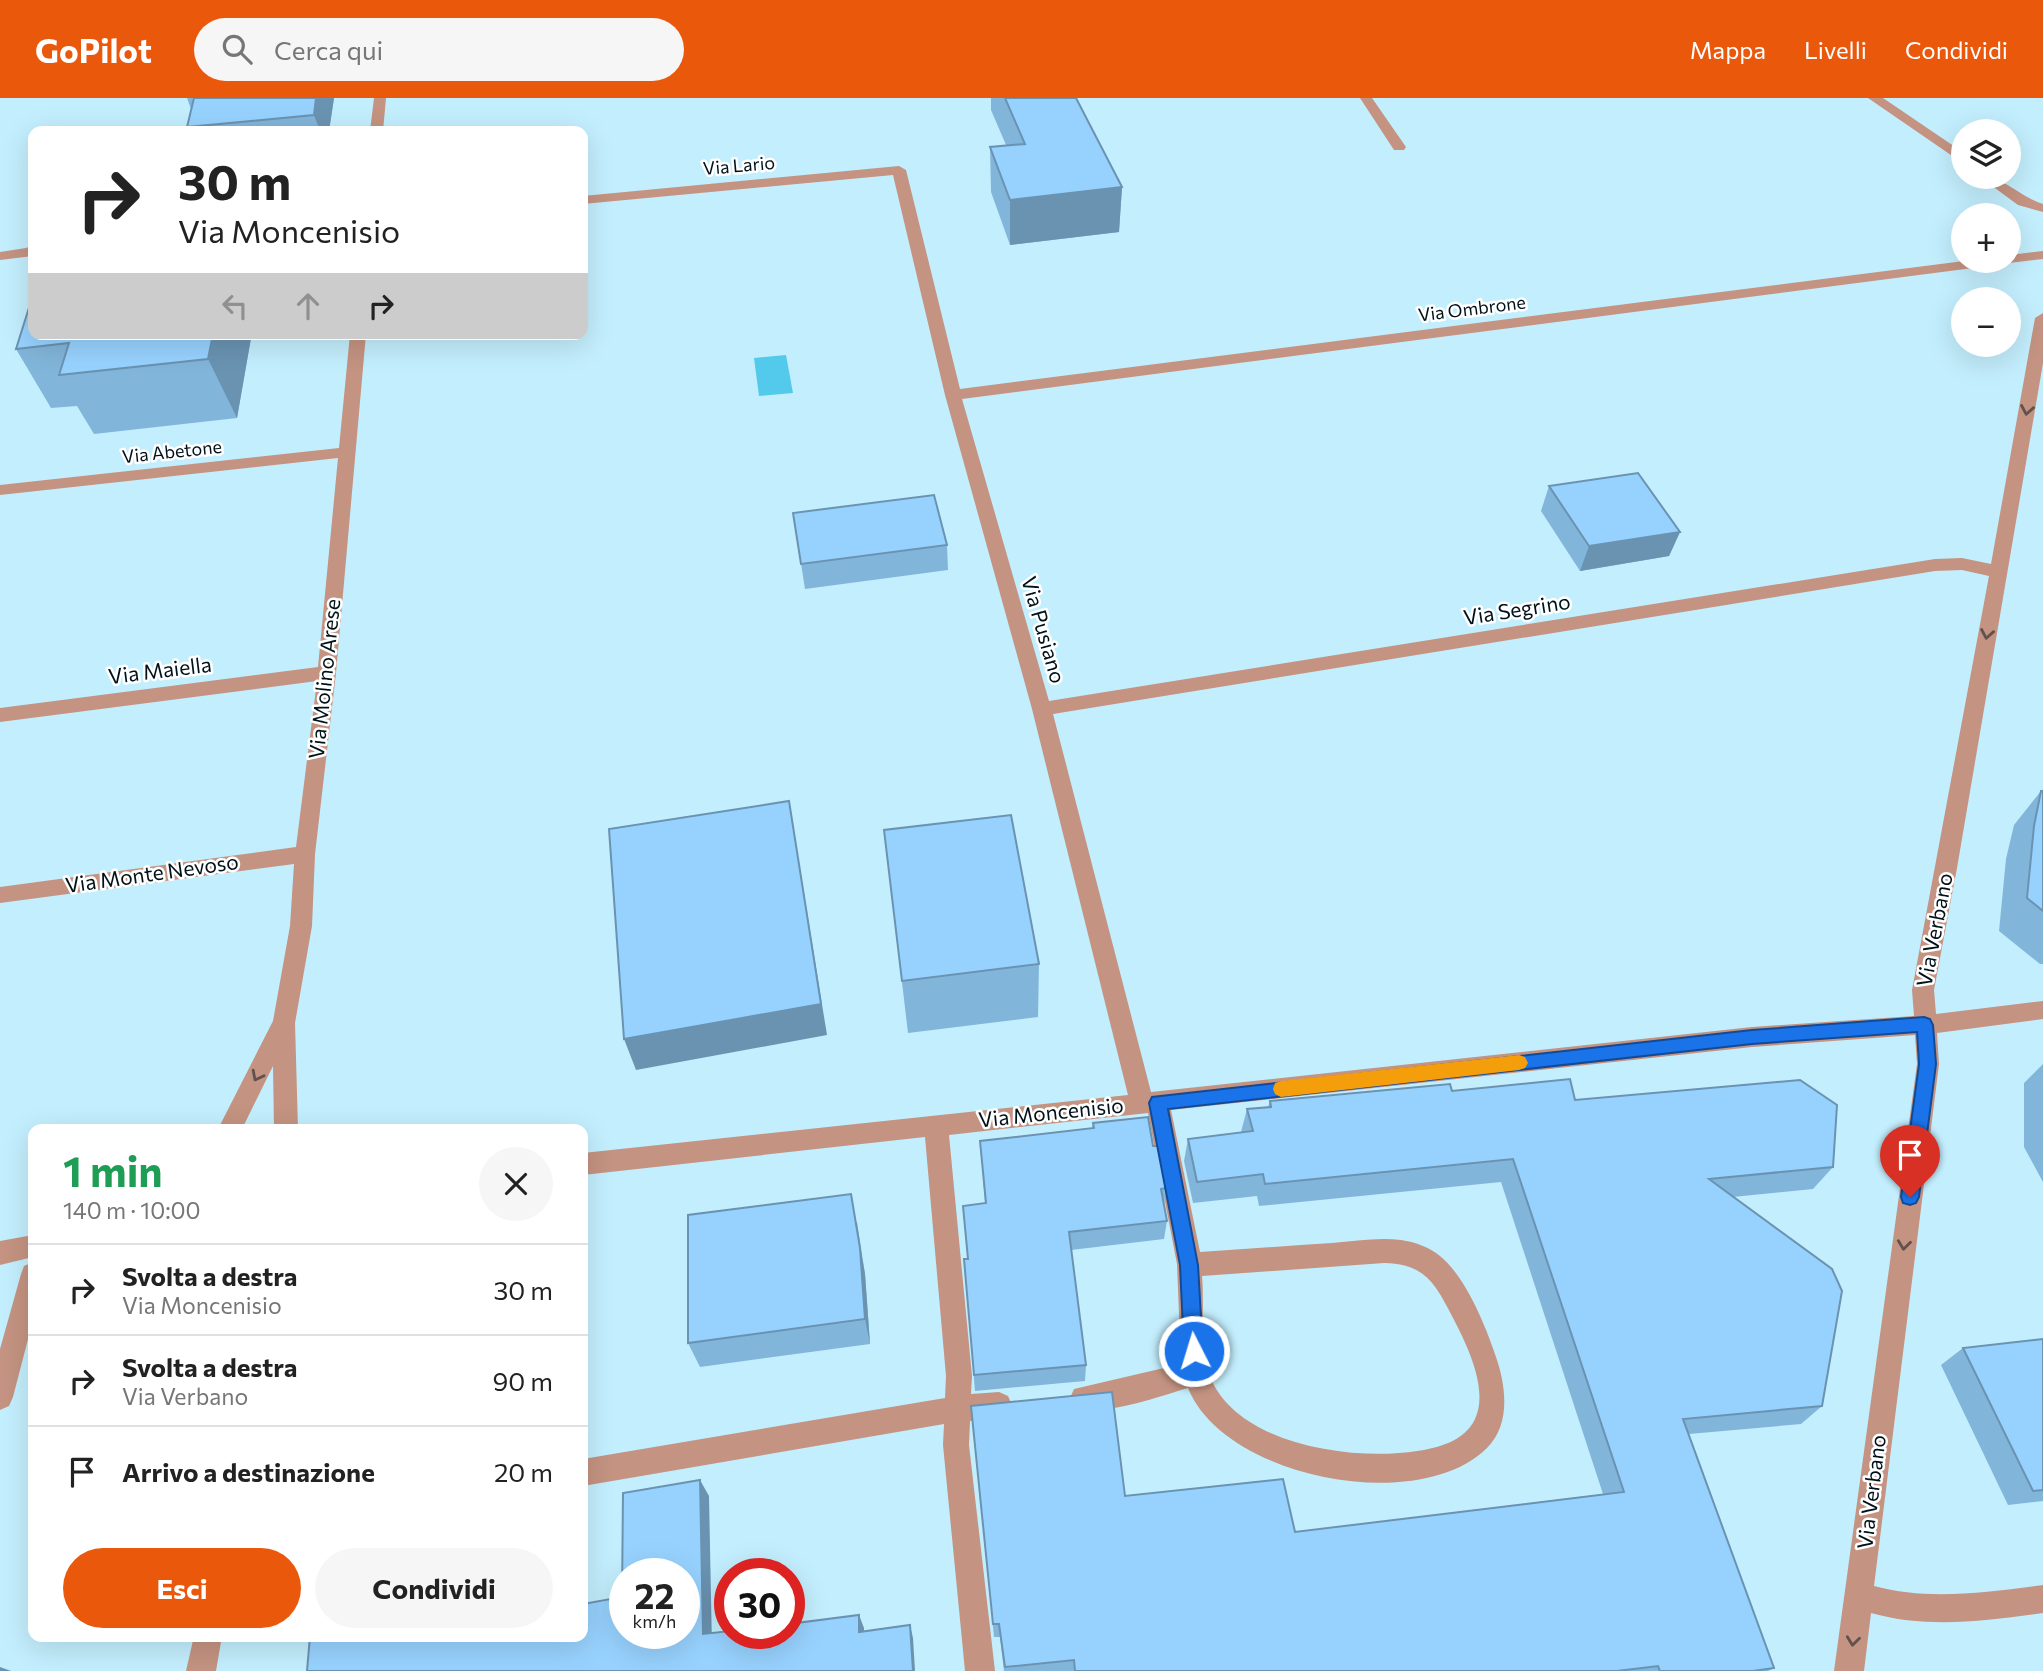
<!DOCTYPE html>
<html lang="it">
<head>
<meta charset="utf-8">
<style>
	:root { --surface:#fff; --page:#f6f6f6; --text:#222; --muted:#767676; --line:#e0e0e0; --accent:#ea580c }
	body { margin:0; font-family:Commissioner,sans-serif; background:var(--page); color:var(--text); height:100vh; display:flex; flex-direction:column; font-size:26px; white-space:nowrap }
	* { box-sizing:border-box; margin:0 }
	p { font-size:23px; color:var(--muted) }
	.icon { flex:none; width:38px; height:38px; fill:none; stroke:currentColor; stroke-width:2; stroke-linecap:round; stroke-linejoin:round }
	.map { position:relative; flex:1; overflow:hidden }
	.side { position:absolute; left:28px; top:1026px; width:560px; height:518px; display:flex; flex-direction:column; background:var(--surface); border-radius:14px; box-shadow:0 7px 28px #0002 }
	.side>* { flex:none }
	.top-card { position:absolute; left:28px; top:28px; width:560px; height:214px; border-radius:14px; box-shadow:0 7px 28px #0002; background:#fff; color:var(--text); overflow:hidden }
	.buttons { position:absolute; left:1951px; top:21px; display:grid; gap:14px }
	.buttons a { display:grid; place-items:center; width:70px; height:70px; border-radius:50%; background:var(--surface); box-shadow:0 7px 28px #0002; font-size:35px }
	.speed { position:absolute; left:609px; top:1460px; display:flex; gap:14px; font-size:35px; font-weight:700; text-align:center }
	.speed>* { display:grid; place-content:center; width:91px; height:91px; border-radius:50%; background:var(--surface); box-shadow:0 7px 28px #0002; line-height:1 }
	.speed small { font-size:18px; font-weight:400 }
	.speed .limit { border:10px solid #d22; background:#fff; color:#111 }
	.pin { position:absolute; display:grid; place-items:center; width:60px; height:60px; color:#fff; margin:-72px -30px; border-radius:50% 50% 50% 0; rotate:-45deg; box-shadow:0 0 7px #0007 }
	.pin .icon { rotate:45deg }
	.me { position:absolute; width:77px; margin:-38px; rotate:355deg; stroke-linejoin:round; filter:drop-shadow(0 0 5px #0008) }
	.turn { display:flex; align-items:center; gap:24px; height:147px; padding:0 35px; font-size:32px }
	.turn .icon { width:91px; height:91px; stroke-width:2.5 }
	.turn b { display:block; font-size:49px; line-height:60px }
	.lanes { display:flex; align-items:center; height:66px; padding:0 35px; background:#0003; justify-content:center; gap:35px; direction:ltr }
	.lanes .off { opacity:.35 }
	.round { display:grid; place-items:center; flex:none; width:74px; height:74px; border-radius:37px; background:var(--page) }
	.headline { display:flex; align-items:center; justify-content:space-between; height:119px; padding:0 35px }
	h1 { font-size:42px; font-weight:700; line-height:52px; color:#1e9e55 }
	.primary-button { display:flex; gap:14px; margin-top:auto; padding:14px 35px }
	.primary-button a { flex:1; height:80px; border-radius:42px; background:var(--accent); color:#fff; font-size:28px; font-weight:700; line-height:80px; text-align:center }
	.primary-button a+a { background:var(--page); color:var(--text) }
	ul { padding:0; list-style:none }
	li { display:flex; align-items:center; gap:21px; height:91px; padding:0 35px; border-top:2px solid var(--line) }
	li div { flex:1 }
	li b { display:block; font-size:26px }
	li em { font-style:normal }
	header { display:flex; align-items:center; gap:42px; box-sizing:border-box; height:98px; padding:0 35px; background:var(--accent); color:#fff }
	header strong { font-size:33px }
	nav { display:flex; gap:38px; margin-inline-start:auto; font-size:24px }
	.search { width:490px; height:63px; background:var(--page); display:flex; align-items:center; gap:18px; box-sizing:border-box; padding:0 24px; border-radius:38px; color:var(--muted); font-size:26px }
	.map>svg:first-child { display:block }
</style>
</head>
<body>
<header>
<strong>GoPilot</strong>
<div class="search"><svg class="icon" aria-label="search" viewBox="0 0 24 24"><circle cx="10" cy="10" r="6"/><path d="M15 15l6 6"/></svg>Cerca qui</div>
<nav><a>Mappa</a><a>Livelli</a><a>Condividi</a></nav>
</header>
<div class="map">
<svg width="2043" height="1573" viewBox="0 0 2043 1573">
	<rect width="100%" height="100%" fill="#c3eefd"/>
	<path fill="#53c9ec" d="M786,257L793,295L759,298L754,260Z"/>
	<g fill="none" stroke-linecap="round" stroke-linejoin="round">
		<path fill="#c49381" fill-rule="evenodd" d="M374,0H386L383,33H370Z
			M1360,0H1372L1406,49L1404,52H1394Z
			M1868,0H1883L1964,55V66Z
			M899,68L906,72L960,291L1964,163H2009V157L2043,153V161L2009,165L2003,163L1996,167L962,301L1049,603L1935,461L1962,460L1991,466L2035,220L2043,215V265L1957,770L1934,892L1936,916L2043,903V921L1937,935L1939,966L1874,1488C1929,1503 1987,1494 2043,1487V1515C1985,1523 1928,1531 1871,1515L1864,1573H1834L1917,966L1915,937L1752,949L1171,1012L1200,1154C1244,1151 1288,1148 1332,1145C1355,1143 1379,1139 1401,1142C1415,1144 1429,1149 1440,1158C1466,1179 1486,1229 1496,1259C1506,1288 1511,1326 1487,1350C1419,1418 1224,1380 1188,1290C1160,1298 1101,1320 1074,1309L1070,1300L1074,1291L1181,1266L1177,1166L1148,1015L949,1037L972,1278L971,1296L999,1294L1008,1298L1012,1307L1008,1316L999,1320L970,1323L969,1347L995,1573H965L943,1347L944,1326L583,1388V1361L945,1300L946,1278L925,1039L583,1077V1055L1128,997L1032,611L945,297L893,77L583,106V98ZM1962,472L1989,478L1912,892L1914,918L1752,929L1151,994L1053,616L1935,473ZM1384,1165C1425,1166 1435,1185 1453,1220C1467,1247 1489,1291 1475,1321C1465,1343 1438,1350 1417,1353C1355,1363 1242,1348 1212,1283C1198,1252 1205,1211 1202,1178Z
			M1980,79C2004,78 2020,99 2043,106V114L2018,107Z
			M33,147V158L0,162V154L26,150Z
			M350,236H366L336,575L315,756L312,828L295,925L298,1031H274L273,968L242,1031H218L273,923L290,828L294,766L0,805V789L296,749L317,583L0,624V610L318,569L338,360L0,397V387L339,350Z
			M33,1137V1159L0,1167V1143Z
			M33,1164V1222L13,1299L9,1308L0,1312V1251L21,1176L24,1168Z
			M194,1538H222L216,1573H186Z"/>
	</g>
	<path fill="#82b5da" d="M187,0H334L329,33H189L187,29L191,11Z
		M991,0H1076L1122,89L1119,134L1010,147L991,94L990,49L1006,47L991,12Z
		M33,236H249L251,240L237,320L94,336L77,308L51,310L16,251Z
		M1549,388L1680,434L1669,458L1580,473L1541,413Z
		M793,415L947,447L948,472L805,491Z
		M2041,693H2043V866H2040L1999,833L2006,761L2014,727Z
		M884,732L1039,866L1038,919L908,935Z
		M2043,966V1084L2024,1049V985Z
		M1452,993L1575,1002L1833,1069L1813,1091L1733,1099L1822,1308L1801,1326L1689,1336L1774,1570L1768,1573H1004L1000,1539H994L971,1308L1125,1398L1295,1434L1603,1396L1501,1084L1259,1108L1257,1098L1193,1105L1184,1063L1188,1041L1241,1034L1247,1011L1268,1009L1270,1003Z
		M1093,1025L1153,1048L1166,1090L1164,1106L1167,1123L1164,1141L1071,1152L1086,1267L1085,1283L975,1293L964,1161H968L985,1105L980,1043L1092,1030Z
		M857,1124L865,1176L870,1246L700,1269L688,1245Z
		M2043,1241V1403L2008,1407L1941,1267L1963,1250Z"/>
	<path fill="#6a93b2" d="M316,0H334L329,33H320L314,17Z
		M1122,89L1119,134L1010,147V102Z
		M213,236H249L251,240L237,320L208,261Z
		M1680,434L1669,458L1580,473L1589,448Z
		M789,703L827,937L636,972L624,941Z
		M851,1096L865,1176L870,1246L865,1221Z
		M700,1382L709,1398L712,1549L703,1536Z
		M859,1517L864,1530V1546L859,1534Z
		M910,1527L913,1540L915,1573H913Z
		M0,1569L11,1573H0Z"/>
	<path fill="#97d2fe" stroke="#6a93b2" stroke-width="2" fill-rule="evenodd" d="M194,0H316L314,17L187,29Z
		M1005,0H1076L1122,89L1010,102L990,49L1025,46Z
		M32,200L33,236H213L208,261L59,277L69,245L16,251Z
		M1638,375L1680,434L1589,448L1549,388Z
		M934,397L947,447L801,466L793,415Z
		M2041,693H2043V813L2027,800L2034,728Z
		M789,703L821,906L624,941L609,731Z
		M1011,717L1039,866L902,883L884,732Z
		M1570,981L1575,1002L1800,982L1837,1007L1833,1069L1709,1081L1832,1171L1842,1193L1822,1308L1683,1321L1774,1570L1753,1573H1660L1658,1568L1617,1573H1075L1074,1562L1005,1569L999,1526H993L971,1308L1112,1294L1125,1398L1283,1381L1295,1434L1624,1394L1513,1061L1265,1086L1263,1076L1197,1084L1188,1041L1253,1033L1247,1011L1271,1009L1270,1003L1450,986L1452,993Z
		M1148,1019L1153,1048H1158L1166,1090L1161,1091L1167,1123L1069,1134L1086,1267L974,1277L964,1161H968L963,1108L986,1105L980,1043L1094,1030L1093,1025Z
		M851,1096L860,1150L865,1221L688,1245V1117Z
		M2043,1241V1392L2033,1393L1963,1250Z
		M700,1382L703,1536L730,1533V1535H789V1526L859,1517V1534L910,1527L913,1573H307L310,1538H583V1506L622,1499L623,1395ZM625,1475H684V1535H625Z"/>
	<defs><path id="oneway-chevron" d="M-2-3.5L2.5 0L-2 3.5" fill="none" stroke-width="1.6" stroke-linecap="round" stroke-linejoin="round" transform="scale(1.75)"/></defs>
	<g stroke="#62524d">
		<use href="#oneway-chevron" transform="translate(2027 312) rotate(100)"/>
		<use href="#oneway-chevron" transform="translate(1987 536) rotate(100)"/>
		<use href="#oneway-chevron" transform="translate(257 978) rotate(117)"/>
		<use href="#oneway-chevron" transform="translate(1904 1147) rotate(97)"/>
		<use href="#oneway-chevron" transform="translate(1853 1543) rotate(97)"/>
	</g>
	<path fill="#1a73e8" stroke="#114b97" stroke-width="2" d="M1924,919L1930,921L1933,927L1936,966L1919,1099L1916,1105L1910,1107L1903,1105L1901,1099L1919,966L1917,934L1752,946L1168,1011L1198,1167L1203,1253L1201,1260L1194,1263L1187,1260L1184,1253L1180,1167L1149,1005L1152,999L1752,932Z"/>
	<path fill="#f59e0b" d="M1519,957L1525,959L1528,965L1525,970L1519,972L1281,999L1275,996L1273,991L1275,985L1281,983Z"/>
	<g text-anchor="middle" stroke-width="5" stroke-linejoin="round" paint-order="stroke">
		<g font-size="18" fill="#001219" stroke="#fff">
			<text transform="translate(739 68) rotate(-5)" y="6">Via Lario</text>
			<text transform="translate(1472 211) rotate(-7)" y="6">Via Ombrone</text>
			<text transform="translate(172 354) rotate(-6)" y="6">Via Abetone</text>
		</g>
		<g font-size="21" fill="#001219" stroke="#fff">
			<text transform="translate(1517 512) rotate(-9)" y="7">Via Segrino</text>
			<text transform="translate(1043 532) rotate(74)" y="7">Via Pusiano</text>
			<text transform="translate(160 573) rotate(-7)" y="7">Via Maiella</text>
			<text transform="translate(325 581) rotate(-84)" y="7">Via Molino Arese</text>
			<text transform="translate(152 776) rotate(-8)" y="7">Via Monte Nevoso</text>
			<text transform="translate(1935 832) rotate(-79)" y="7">Via Verbano</text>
			<text transform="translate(1051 1015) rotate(-6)" y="7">Via Moncenisio</text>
			<text transform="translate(1872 1394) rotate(-83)" y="7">Via Verbano</text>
		</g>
	</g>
</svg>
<div class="buttons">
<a><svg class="icon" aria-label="layers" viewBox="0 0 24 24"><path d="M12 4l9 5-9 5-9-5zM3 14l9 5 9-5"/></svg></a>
<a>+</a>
<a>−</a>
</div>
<div class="speed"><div>22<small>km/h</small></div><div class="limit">30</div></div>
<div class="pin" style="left:1910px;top:1099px;background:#d93025"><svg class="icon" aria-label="arrive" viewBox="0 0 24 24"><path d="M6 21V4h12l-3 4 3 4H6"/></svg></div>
<svg class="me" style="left:1194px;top:1253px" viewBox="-20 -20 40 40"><circle r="17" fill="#1a73e8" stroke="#fff" stroke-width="3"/><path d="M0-11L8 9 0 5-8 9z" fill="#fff"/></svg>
<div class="top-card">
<div class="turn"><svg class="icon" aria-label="right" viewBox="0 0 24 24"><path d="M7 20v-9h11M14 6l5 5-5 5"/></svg><div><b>30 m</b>Via Moncenisio</div></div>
<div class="lanes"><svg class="icon off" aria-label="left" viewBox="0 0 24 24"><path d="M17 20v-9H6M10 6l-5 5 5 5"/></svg><svg class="icon off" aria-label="ahead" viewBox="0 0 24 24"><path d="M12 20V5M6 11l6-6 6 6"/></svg><svg class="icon" aria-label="right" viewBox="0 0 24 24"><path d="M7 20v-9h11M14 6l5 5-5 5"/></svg></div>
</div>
<section class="side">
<div class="headline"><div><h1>1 min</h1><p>140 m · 10:00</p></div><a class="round"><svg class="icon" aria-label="close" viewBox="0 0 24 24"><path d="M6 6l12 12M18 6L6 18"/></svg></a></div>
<ul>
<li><svg class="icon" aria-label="right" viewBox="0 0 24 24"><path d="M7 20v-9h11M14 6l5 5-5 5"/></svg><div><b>Svolta a destra</b><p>Via Moncenisio</p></div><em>30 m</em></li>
<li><svg class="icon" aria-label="right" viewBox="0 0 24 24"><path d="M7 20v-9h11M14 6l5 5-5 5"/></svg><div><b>Svolta a destra</b><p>Via Verbano</p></div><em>90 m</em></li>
<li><svg class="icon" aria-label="arrive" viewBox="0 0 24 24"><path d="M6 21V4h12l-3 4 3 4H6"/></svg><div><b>Arrivo a destinazione</b></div><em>20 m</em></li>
</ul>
<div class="primary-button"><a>Esci</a><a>Condividi</a></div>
</section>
</div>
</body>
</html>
